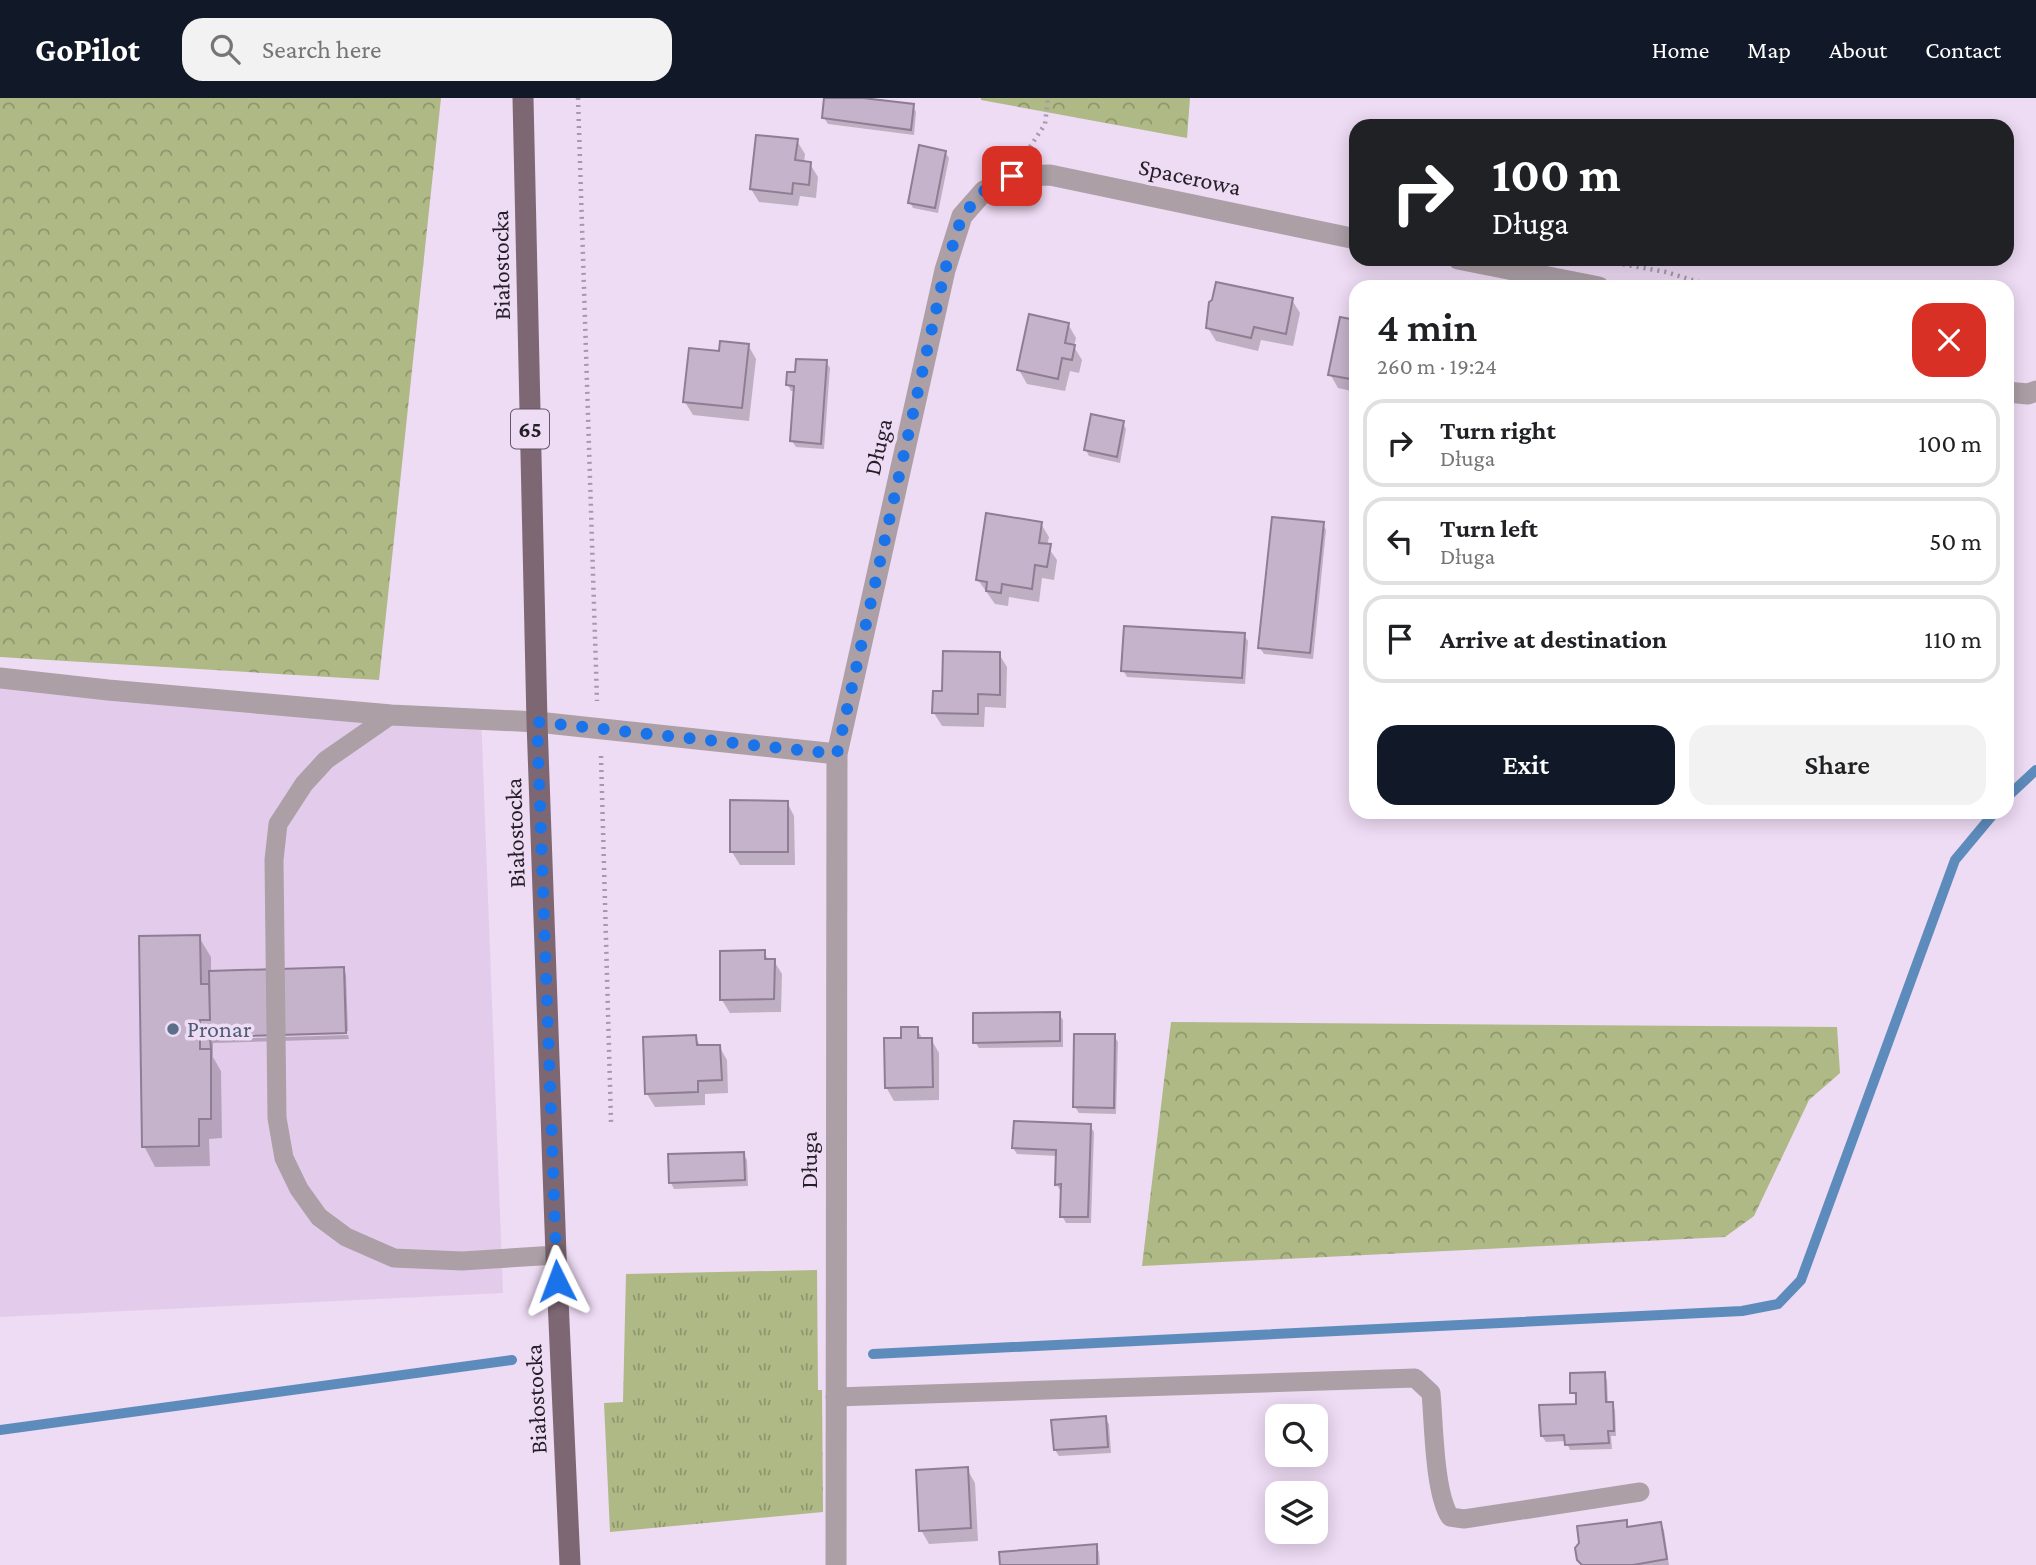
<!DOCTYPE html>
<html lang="en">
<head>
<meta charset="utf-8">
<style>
	:root { --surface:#fff; --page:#f2f2f2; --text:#202124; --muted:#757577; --line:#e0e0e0; --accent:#111827 }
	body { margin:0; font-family:"Crimson Pro",serif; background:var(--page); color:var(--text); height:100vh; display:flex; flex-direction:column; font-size:26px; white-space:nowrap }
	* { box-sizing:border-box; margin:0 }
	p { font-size:23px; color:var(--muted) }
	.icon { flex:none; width:38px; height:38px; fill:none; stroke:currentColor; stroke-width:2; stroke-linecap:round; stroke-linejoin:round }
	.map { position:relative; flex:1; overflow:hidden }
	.panel { position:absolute; left:1349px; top:182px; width:665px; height:539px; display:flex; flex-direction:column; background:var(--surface); border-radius:21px; box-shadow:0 4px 18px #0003 }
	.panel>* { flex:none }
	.hud { position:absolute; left:1349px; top:21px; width:665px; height:147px; border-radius:21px; box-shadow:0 4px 18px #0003; background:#202124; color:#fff; overflow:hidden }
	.controls { position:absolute; left:1265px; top:1306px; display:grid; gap:14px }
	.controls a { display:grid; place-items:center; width:63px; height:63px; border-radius:14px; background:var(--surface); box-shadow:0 4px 18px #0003; font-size:35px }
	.pin { position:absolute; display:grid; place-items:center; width:60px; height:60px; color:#fff; margin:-30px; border-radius:14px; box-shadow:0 4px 10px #0006 }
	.me { position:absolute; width:77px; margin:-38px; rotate:357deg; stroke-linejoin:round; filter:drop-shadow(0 0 5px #0008) }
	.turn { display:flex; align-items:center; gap:24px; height:147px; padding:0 28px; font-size:32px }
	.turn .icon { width:91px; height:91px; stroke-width:2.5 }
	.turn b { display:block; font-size:49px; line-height:60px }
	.round { display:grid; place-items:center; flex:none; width:74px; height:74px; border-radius:21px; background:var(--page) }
	.overview { display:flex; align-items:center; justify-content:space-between; height:119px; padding:0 28px }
	h1 { font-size:42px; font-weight:600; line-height:52px }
	.cta { display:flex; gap:14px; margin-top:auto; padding:14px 28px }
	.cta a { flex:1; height:80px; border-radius:21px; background:var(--accent); color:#fff; font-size:28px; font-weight:600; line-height:80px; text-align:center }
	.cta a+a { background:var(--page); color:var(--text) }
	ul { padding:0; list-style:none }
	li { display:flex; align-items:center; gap:21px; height:88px; margin:0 14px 10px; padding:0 14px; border:4px solid var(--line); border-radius:21px }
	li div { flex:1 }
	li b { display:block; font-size:26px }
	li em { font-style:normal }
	header { display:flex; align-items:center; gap:42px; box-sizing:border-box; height:98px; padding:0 35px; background:var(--accent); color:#fff }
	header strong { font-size:33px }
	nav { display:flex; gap:38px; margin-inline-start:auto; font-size:24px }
	.search { width:490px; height:63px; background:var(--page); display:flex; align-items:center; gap:18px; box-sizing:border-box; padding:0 24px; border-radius:21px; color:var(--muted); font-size:26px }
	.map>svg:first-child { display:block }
</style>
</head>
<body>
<header>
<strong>GoPilot</strong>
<div class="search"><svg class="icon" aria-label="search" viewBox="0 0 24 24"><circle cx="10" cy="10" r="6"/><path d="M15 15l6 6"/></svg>Search here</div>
<nav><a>Home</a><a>Map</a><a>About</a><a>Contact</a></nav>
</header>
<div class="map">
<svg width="2036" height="1467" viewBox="0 0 2036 1467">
	<defs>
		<pattern id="forest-crowns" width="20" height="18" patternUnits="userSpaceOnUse" patternTransform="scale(1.75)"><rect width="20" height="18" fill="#aeb985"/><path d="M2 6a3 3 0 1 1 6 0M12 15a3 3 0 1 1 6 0" fill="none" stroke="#8d966d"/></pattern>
		<pattern id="park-tufts" width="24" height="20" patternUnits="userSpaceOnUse" patternTransform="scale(1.75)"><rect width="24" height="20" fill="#aeb985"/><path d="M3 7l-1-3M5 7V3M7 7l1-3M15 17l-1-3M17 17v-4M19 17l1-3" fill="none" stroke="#8d966d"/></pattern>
	</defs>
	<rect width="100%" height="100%" fill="#eedbf4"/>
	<path fill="#e3cceb" d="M0,588L481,616L503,1195L0,1219Z"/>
	<path fill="url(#forest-crowns)" d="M0,0H441L379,582L0,559Z
		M981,0H1190L1187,40L981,2Z
		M1171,924L1837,929L1840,975L1809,1002L1754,1118L1725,1139L1142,1168Z"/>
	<path fill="url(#park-tufts)" d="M817,1172L818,1292H822L823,1414L610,1434L604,1305L623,1304L626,1176Z"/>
	<path fill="#0003" d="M826,0H848L913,8L916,14L914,37L828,26L824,20Z
		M797,43L805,56L804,65L810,66L818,79L816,100L800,98L798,108L759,104L751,91Z
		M945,54L949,60L938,115L913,110L910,104Z
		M1292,202L1300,215L1293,248L1261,242L1258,253L1216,243L1208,230Z
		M1342,221L1356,224V294L1338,290L1330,276Z
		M1068,226L1076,240L1074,249L1082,262L1079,275L1070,273L1065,293L1027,286L1019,272Z
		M748,247L756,261L749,323L693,317L685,304L721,255Z
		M826,264L830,270L824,351L796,349L792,343L795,293H791L788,287L797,276Z
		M1123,325L1126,331L1120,365L1089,358L1086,352Z
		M1041,426L1049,439L1047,448L1057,462L1054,482L1042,480L1039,504L1009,499L1008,508L995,506L978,482Z
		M1323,426L1326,432L1313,561L1264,556L1260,550Z
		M1244,537L1248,543L1245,586L1127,579L1123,572Z
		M999,556L1007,569L1006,610L985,609L984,629L942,628L934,615L944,595Z
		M787,704L794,718L795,767H740L732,754Z
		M199,839L211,859V874L343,870L346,877L348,933L220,937V941L348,937L349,941L213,945V959L221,973L222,1040L209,1041L210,1068L155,1069L144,1048Z
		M721,854H764L769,863H774L782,876L781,914L730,915L722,902Z
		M1059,916L1063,922V949L979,950L975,944Z
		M917,931L923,942L931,941L939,955V1002L894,1003L886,989L903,941Z
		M1114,938L1118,944L1116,1016L1079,1015L1075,1009Z
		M695,939L701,949L719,948L727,962L728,995L705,996V1007L655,1009L647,996Z
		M1090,1028L1094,1034L1091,1125H1066L1062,1118L1063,1092H1060L1056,1086L1057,1058L1017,1056L1013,1050Z
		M743,1055L747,1062L748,1088L674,1091L671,1085Z
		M1604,1276L1607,1282L1608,1306H1611L1615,1312L1616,1338H1611L1612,1351L1570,1352L1566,1343L1546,1344L1542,1338L1578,1307V1300L1572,1294Z
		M1105,1320L1109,1326L1111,1355L1059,1358L1055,1352Z
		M967,1371L975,1385L978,1443L929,1446L921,1432Z
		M1626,1424L1629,1430L1661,1426L1664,1432L1669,1467H1582L1578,1461Z
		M1096,1448L1099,1454L1100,1467H1002Z"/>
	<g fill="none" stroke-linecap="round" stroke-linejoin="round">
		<path stroke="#5d8cbc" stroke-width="10" d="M2007,699L2036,672
			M873,1256L1742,1213L1778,1206L1801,1182L1955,762L1995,714
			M0,1332L512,1262"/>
	</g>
	<path fill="#c5b3cb" stroke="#8e7d94" stroke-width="2" d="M824,0H863L914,6L911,32L822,20Z
		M756,37L798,41L795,62L811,64L809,87L793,85L792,96L750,91Z
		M919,47L946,53L935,110L908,105Z
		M1216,184L1293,200L1286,236L1254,229L1251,240L1206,230L1209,204L1212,202Z
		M1029,216L1069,225L1065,245L1075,247L1072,262L1062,260L1058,281L1017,272Z
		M1340,219L1356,222V282L1328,277Z
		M720,243L749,246L742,310L683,304L689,250L719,253Z
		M796,261L827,262L821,346L790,343L794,288L786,287L787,274H795Z
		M1091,316L1124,323L1117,359L1084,352Z
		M986,415L1042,424L1039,445L1051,446L1047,469L1035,467L1032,491L1002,486L1001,495L986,493L987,484L976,482Z
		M1272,419L1324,424L1310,555L1258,550Z
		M1124,528L1245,535L1242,580L1121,573Z
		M943,553L1000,554V597L978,596V616L932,615L933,593H942Z
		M730,702L788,703V754H730Z
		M200,837L201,886H209L210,922H200V951H211V1021H199V1048L142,1049L139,838Z
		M765,852V861H775L774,901L720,902V853Z
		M344,869L346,935L210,939L211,951H200V922H210L209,873Z
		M1060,914V943L973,945V915Z
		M901,929H918V940H932L933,989L885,990L884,940H901Z
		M1074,936H1115L1114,1010L1073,1009Z
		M696,937L697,947H720L722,982L698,983V994L645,996L643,939Z
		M1014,1023L1091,1026L1088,1119H1060L1061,1086L1055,1087L1056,1052L1012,1050Z
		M744,1054L745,1082L669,1085L668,1056Z
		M1605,1274L1606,1304H1613L1614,1333H1608L1609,1345L1565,1347L1564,1337L1541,1338L1539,1307L1576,1306V1295H1570V1275Z
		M1106,1318L1108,1349L1054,1352L1051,1322Z
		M968,1369L971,1430L919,1433L916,1372Z
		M1627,1422V1429L1661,1424L1667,1461L1633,1467H1582L1577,1462L1575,1450L1579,1445L1577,1428Z
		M1097,1446V1467H1000L999,1454Z"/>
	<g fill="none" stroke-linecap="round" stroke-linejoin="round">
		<path stroke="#a698ab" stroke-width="4.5" stroke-dasharray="2 5" stroke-linecap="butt" d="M578,0L597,603
			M1030,49L1045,26L1048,0
			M1616,165L1666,174L1715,189
			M601,658L611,1024"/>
		<path stroke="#ac9fa6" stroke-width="19" d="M391,617L326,662L304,686L278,726L274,762L277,1020L284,1060L299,1091L319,1119L346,1139L394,1160L462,1163L556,1157
			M835,1299L1415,1280L1431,1295C1434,1327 1434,1394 1450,1419L1464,1421L1640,1394"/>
		<path stroke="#ac9fa6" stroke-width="21" d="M1458,161L1599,189
			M2007,294L2028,296L2036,293
			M0,580L108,592L391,617L537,624L837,656
			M836,1467L837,656L945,172L962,118L984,93L1012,78L1050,77L1356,141"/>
		<path stroke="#7d6773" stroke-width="21" d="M523,0L537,624L556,1157L570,1467"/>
	</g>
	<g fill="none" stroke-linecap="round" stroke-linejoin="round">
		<path stroke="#1a73e8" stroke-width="12" stroke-dasharray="0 21.6" d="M557,1183L537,624L837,656L945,172L962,118L984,93L1012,78"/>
	</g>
	<circle fill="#5c6f8a" stroke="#eedbf4" stroke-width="2.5" cx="173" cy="931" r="7"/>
	<g text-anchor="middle" stroke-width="7" stroke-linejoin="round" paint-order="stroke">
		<rect fill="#eedbf4" stroke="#615765" stroke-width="2" x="511" y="311.5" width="38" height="39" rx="5"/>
		<g font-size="23" font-weight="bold" fill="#251f28">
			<text x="530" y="339">65</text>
		</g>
		<g font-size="24" fill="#251f28" stroke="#eedbf4">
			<text transform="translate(1190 79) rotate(12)" y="8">Spacerowa</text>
			<text transform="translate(501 167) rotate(-91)" y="8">Białostocka</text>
			<text transform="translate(878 349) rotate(-77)" y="8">Długa</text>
			<text transform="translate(515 735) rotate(-92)" y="8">Białostocka</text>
			<text transform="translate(809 1062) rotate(-90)" y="8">Długa</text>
			<text transform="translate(536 1301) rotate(-93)" y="8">Białostocka</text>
		</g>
		<g font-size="24" fill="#4e5e75" stroke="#eedbf4" text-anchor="start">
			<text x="187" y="939">Pronar</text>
		</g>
	</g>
</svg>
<div class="controls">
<a><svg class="icon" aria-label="search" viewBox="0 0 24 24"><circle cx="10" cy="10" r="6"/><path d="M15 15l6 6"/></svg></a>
<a><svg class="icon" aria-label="layers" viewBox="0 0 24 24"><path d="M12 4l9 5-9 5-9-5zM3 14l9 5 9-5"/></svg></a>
</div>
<div class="pin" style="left:1012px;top:78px;background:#d93025"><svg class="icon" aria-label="arrive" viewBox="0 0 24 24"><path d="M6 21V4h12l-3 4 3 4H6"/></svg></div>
<svg class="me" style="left:557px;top:1183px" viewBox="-20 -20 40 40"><path d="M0-17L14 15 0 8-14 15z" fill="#1a73e8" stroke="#fff" stroke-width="4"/></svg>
<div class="hud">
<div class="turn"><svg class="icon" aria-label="right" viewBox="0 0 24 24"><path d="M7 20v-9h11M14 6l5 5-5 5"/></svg><div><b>100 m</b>Długa</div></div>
</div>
<section class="panel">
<div class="overview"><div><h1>4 min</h1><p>260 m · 19:24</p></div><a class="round" style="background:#d93025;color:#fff"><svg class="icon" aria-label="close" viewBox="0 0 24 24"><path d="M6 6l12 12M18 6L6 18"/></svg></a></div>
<ul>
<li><svg class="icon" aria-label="right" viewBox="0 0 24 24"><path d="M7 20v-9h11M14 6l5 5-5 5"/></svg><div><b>Turn right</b><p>Długa</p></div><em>100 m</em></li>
<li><svg class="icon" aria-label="left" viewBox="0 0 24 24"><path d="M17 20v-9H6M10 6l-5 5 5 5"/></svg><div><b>Turn left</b><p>Długa</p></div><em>50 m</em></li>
<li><svg class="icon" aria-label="arrive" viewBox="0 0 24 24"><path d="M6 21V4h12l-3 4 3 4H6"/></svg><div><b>Arrive at destination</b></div><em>110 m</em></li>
</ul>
<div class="cta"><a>Exit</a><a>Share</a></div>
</section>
</div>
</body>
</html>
